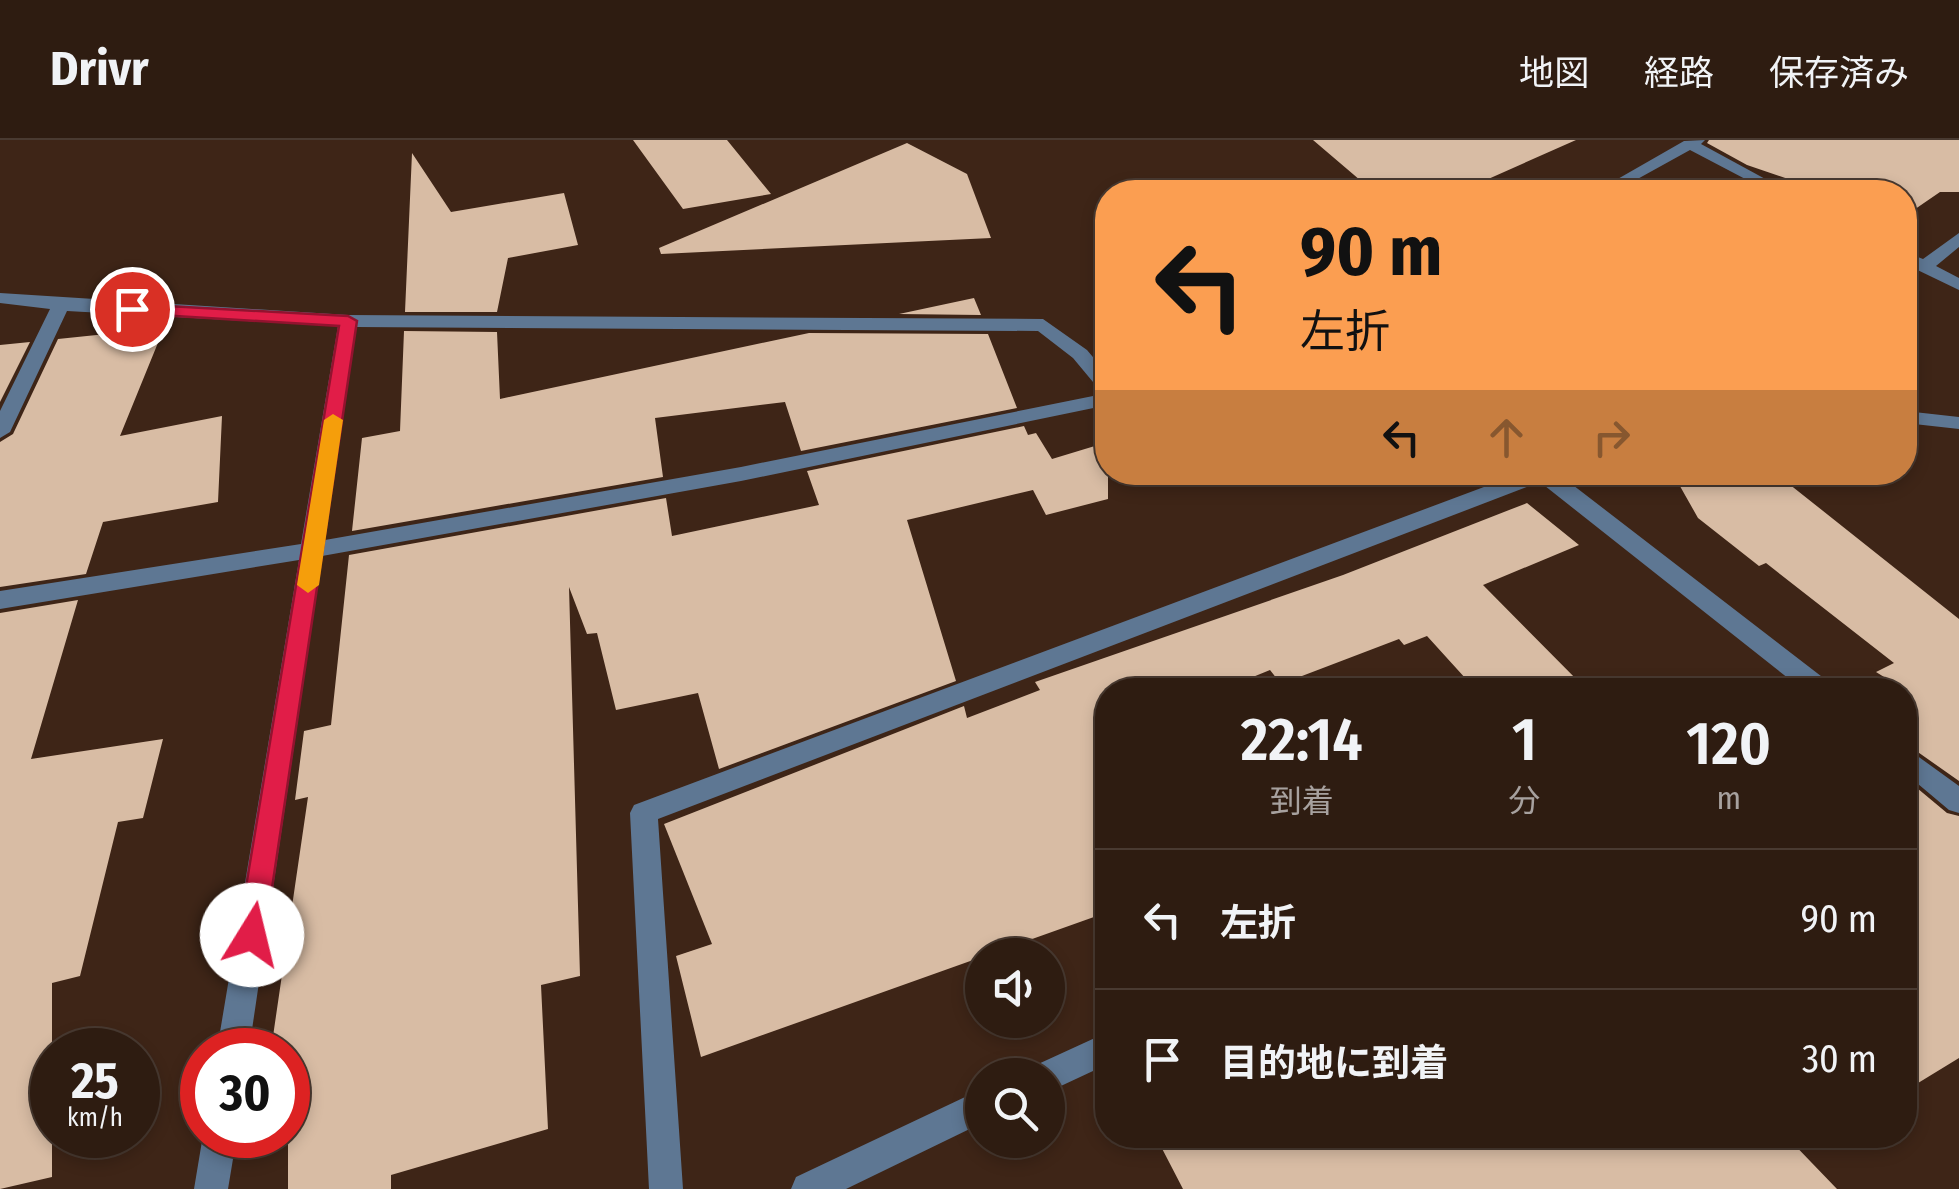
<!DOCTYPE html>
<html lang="ja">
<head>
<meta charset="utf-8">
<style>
	:root { --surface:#2e1c11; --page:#36251a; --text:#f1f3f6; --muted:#a7a19f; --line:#493a31 }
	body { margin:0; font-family:"Fira Sans Condensed","Noto Sans JP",sans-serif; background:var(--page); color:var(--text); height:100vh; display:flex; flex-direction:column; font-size:38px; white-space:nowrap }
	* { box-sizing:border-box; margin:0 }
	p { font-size:32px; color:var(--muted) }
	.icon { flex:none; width:55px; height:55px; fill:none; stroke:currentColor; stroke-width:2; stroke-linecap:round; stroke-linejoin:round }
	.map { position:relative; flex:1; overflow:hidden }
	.details { position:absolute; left:1095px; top:538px; width:822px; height:470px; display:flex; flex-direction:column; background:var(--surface); border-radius:40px; box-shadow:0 5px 15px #0003,0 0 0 2px var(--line) }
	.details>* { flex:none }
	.hud { position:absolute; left:1095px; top:40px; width:822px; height:305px; border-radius:40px; box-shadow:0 5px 15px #0003,0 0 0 2px var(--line); background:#fb9e51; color:#111; overflow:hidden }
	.fabs { position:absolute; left:965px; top:798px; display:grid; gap:20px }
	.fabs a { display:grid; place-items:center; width:100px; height:100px; border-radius:50%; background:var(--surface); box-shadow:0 5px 15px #0003,0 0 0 2px var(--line); font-size:50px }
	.speed { position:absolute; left:30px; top:888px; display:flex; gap:20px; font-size:50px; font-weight:700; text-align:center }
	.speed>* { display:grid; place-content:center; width:130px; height:130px; border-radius:50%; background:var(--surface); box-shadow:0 5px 15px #0003,0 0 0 2px var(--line); line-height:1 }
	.speed small { font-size:25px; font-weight:400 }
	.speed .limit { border:15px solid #d22; background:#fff; color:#111 }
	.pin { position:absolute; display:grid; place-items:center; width:85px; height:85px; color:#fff; margin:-42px; border:5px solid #fff; border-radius:50%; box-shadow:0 2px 10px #0007 }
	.me { position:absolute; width:110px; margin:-55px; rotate:9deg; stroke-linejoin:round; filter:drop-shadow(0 0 8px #0008) }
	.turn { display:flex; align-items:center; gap:35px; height:210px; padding:0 40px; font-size:45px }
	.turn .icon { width:130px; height:130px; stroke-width:2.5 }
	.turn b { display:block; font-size:70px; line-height:85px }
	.lanes { display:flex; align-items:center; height:95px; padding:0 40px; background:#0003; justify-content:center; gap:50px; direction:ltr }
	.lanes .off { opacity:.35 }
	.eta { display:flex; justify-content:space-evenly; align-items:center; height:170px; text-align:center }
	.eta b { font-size:60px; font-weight:600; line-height:70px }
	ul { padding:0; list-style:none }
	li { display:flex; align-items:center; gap:30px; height:140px; padding:0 40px; border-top:2px solid var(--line) }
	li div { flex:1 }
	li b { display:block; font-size:38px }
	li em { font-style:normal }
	header { display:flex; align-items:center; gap:60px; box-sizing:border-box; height:140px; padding:0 50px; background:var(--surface); border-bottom:2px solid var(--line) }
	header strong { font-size:48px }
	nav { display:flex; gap:55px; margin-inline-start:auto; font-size:35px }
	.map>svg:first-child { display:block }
</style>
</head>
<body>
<header>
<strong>Drivr</strong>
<nav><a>地図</a><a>経路</a><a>保存済み</a></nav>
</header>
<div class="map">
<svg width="1959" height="1049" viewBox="0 0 1959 1049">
	<rect width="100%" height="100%" fill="#3e2517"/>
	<path fill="#d8bca4" d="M633,0H727L771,54L683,69Z
		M1313,0H1576L1459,52H1374Z
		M1709,0H1959V52H1940L1905,76V52H1826L1747,25L1707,3Z
		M907,3L967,34L991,98L661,114L659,108Z
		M412,13L451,72L564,53L578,105L508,118L497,172H405Z
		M974,158L981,175L899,174Z
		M164,188L120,296L222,276L218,362L103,382L86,434L0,447V302L13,294L58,199Z
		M404,191L497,192L500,259L809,193L988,194L1017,268L801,311L785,262L655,278L663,337L352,391L362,298L400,291Z
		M30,202L0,262V205Z
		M1024,286L1028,295L1036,293L1052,319L1108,302V359L1046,375L1033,350L907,380L956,541L719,629L698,553L616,570L597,493L587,494L569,447L580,836L541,845L548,989L391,1035V1049H288V910H271L308,657L295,660L304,591L331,585L349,415L666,358L672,396L819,365L807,331Z
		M1672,332H1774L1959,479V641L1905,603V550L1876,532L1894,523L1766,423L1759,426L1698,378Z
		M1527,363L1579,405L1483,445L1587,550H1476L1427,496L1404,505L1399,499L1281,544L1270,530L1221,550H1108V772L701,917L676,816L712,804L664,684L964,566L967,578L1040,550L1035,542L1343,435Z
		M78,460L31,619L163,599L143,678L118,682L80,836L52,843V1037L0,1049V473Z
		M1905,638L1947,673L1959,676V918L1905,951Z
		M1155,995H1785L1837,1049H1183Z"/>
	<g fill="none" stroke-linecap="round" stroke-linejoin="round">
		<path fill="#5e7793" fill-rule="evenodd" d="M1705,0L1701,4L1789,52H1770L1690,10L1614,52H1595L1684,1Z
			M1959,93V107L1936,126L1959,138V150L1905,124V112L1923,119Z
			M0,153L348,175L1043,179L1087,210L1108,235V265L741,341L322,416L249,910H217L299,420L0,469V451L301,404L338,186L67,171L10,292L0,298V271L50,169L0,163ZM356,187L1038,191L1073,218L1103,254L741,327L325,400Z
			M1905,271L1959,277V289L1905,283Z
			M1524,332H1556L1830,543L1834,550H1803L1540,342L658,679L683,1049H649L630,673L634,665Z
			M1905,607L1959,646V673L1949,670L1905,633Z
			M1108,892V924L1048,952V935H1032L1036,925Z
			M982,949V983L846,1049H791L796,1037Z
			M203,995H237L228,1049H194Z"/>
	</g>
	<path fill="#e11d48" stroke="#92132f" stroke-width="2.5" d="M132,164L348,176L357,181L265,795L261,803L252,807L242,803L238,795L339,186L127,173V166Z"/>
	<path fill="#f59e0b" d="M333,274L343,280L319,445L308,453L297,445L324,280Z"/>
</svg>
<div class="fabs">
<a><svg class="icon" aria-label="sound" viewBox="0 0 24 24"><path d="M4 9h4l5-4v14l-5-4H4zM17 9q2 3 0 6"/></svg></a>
<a><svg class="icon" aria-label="search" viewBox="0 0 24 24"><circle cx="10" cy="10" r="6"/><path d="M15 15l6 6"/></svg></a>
</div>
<div class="speed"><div>25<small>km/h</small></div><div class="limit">30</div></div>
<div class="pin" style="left:132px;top:169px;background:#d93025"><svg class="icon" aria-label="arrive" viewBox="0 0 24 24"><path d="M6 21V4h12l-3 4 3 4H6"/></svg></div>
<svg class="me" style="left:252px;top:795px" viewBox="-20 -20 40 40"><circle r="19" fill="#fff"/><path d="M0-13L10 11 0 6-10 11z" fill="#e11d48"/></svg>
<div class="hud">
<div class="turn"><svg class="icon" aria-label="left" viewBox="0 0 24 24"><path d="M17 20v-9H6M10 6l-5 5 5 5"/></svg><div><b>90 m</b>左折</div></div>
<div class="lanes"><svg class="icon" aria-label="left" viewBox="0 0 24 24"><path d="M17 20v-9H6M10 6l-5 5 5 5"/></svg><svg class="icon off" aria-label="ahead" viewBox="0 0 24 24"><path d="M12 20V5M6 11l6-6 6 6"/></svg><svg class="icon off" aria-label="right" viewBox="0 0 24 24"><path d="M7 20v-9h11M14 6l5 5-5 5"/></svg></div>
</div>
<section class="details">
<div class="eta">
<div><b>22:14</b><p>到着</p></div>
<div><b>1</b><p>分</p></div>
<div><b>120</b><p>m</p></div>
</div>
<ul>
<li><svg class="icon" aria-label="left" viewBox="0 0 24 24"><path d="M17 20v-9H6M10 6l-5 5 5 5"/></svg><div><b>左折</b></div><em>90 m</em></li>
<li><svg class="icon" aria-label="arrive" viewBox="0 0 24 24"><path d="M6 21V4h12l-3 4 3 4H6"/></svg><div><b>目的地に到着</b></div><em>30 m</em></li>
</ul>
</section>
</div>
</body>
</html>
